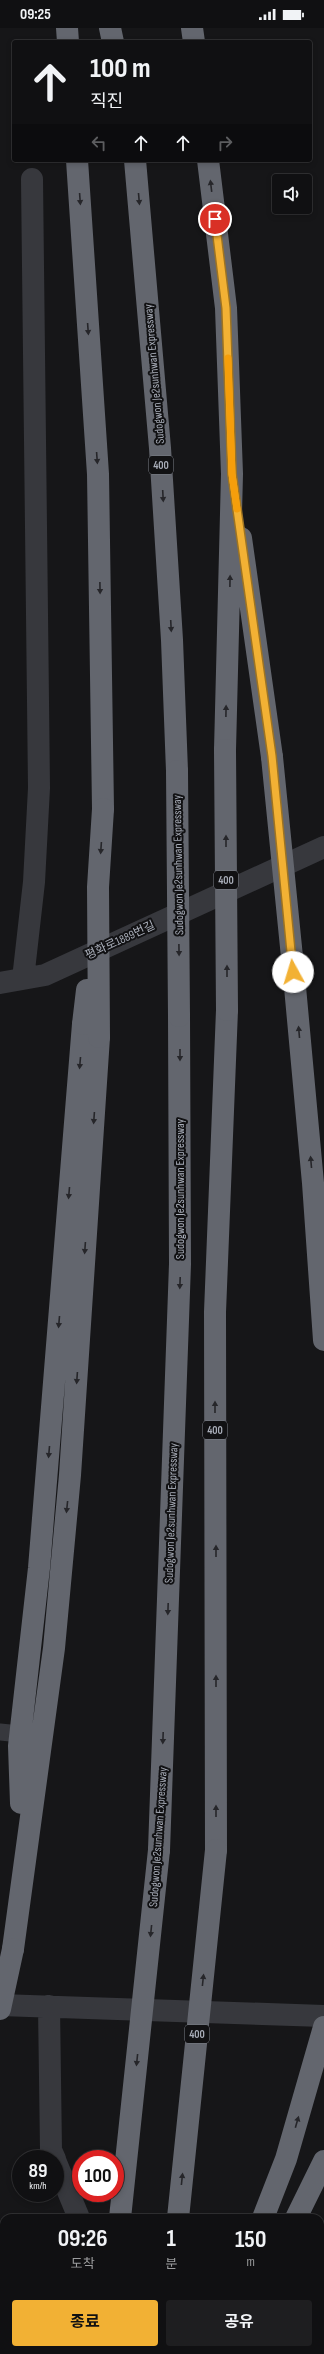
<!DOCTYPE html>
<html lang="ko">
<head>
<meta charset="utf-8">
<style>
	:root { --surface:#101012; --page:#1e1e20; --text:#f1f3f6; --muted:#9c9d9f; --line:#303032; --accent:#f2b134 }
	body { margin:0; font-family:"Sofia Sans Condensed","Noto Sans KR",sans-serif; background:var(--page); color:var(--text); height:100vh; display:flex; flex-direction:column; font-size:15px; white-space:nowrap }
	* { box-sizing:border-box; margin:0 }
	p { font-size:13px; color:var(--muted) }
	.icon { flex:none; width:22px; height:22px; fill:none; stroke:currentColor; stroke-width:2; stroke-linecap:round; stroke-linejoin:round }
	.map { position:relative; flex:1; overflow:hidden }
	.drawer { position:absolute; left:0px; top:2186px; width:324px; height:140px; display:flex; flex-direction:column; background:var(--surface); border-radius:12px 12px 0 0; box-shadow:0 2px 6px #0003,0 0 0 1px var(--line) }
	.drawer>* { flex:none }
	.guide { position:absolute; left:12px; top:12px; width:300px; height:122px; border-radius:4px; box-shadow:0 2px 6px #0003,0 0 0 1px var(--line); background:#101012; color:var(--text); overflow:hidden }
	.tools { position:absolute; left:272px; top:146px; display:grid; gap:8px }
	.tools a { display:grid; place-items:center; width:40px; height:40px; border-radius:4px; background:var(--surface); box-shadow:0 2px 6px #0003,0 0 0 1px var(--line); font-size:20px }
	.speed { position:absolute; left:12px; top:2122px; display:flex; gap:8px; font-size:20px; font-weight:700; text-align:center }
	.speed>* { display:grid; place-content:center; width:52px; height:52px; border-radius:50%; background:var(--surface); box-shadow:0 2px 6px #0003,0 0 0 1px var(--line); line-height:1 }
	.speed small { font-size:10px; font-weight:400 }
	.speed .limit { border:6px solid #d22; background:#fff; color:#111 }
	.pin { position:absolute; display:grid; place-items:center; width:34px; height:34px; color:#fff; margin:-17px; border:2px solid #fff; border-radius:50%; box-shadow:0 1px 4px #0007 }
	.me { position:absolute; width:44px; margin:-22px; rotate:354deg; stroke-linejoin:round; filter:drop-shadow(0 0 3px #0008) }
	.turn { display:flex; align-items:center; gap:14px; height:84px; padding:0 12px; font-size:18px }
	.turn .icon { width:52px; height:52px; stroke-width:2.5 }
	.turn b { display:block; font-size:28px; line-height:34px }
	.lanes { display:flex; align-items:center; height:38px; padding:0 12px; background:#0003; justify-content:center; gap:20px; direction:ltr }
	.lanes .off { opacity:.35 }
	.eta { display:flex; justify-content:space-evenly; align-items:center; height:68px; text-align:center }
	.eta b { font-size:24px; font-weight:700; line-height:28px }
	.cta { display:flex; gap:8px; margin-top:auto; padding:8px 12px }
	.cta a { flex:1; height:46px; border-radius:4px; background:var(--accent); color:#111; font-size:16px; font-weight:700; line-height:46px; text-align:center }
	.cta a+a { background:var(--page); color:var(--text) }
	.status { display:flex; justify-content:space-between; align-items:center; height:28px; padding:0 20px; background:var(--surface); direction:ltr }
	.status svg { height:11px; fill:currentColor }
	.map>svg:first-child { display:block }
</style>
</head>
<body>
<div class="status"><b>09:25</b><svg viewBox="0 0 49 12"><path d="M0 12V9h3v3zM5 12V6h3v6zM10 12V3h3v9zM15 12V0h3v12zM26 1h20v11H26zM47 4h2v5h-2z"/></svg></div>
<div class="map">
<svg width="324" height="2326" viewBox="0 0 324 2326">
	<rect width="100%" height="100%" fill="#161618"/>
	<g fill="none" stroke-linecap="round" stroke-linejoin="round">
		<path stroke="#37383d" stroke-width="17" d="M0,1704L20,1706"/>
		<path stroke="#37383d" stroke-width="22" d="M23,951L34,854L39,760L32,151
			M0,955L45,947L324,819
			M0,1977L324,1988
			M49,1978L51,2122L55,2131
			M55,2132L79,2190"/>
		<path stroke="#63666e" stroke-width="22" d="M67,0L68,14
			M110,0L113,14
			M192,0L194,14
			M77,132L98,446L103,781
			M135,132L160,420L172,612L177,743
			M208,132L226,280L232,446L225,722
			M241,510L272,729
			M295,959L313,1155L324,1312
			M21,1775L19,1718L39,1540L83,996
			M159,1822L180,1236L179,988
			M216,1822L215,1284L227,982
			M13,1921L54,1620L70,1447L99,1009
			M263,2190L286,2131L324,1999
			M296,2190L324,2133
			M106,2326L107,2322
			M165,2326L166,2322
			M217,2326L221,2322"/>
		<path stroke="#63666e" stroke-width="22" d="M225,722L227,982
			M272,729L295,959
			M177,743L179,988
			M83,996L87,962
			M99,1009L98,859L103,781
			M0,1981L13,1921
			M120,2190L159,1822
			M178,2190L216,1822"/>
	</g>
	<defs><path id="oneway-solid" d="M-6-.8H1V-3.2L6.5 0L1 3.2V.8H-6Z"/></defs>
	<g fill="#26262a">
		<use href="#oneway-solid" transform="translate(211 158) rotate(-97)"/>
		<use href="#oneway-solid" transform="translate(80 171) rotate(86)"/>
		<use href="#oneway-solid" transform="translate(139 171) rotate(85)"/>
		<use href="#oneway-solid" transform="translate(88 301) rotate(86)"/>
		<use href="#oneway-solid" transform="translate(97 430) rotate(86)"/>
		<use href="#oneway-solid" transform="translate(163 468) rotate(87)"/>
		<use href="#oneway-solid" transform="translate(230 553) rotate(-89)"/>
		<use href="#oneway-solid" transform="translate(100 560) rotate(89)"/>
		<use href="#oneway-solid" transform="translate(171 598) rotate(87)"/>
		<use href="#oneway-solid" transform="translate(226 683) rotate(-89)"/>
		<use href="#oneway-solid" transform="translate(226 813) rotate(-90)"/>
		<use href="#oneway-solid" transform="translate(101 820) rotate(94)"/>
		<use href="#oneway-solid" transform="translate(179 922) rotate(89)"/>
		<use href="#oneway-solid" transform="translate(227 943) rotate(-90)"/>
		<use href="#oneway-solid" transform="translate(299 1004) rotate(-95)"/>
		<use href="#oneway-solid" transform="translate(180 1027) rotate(90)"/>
		<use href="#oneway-solid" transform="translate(80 1035) rotate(95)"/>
		<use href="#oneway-solid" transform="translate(94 1090) rotate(94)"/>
		<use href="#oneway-solid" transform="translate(311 1134) rotate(-95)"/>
		<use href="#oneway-solid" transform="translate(69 1165) rotate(95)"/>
		<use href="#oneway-solid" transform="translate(85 1220) rotate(94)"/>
		<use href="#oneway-solid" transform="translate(180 1255) rotate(92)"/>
		<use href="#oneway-solid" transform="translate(59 1294) rotate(95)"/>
		<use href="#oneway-solid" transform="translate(77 1350) rotate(94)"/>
		<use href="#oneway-solid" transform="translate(215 1379) rotate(-90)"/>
		<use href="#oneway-solid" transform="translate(49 1424) rotate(95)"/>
		<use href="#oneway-solid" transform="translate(67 1479) rotate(96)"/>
		<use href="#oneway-solid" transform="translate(216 1523) rotate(-90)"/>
		<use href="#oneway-solid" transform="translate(168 1581) rotate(92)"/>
		<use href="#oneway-solid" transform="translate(216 1653) rotate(-90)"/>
		<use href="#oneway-solid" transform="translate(163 1710) rotate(92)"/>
		<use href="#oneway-solid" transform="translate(216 1783) rotate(-90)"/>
		<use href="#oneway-solid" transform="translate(151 1903) rotate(96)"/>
		<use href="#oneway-solid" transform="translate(203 1952) rotate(-84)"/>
		<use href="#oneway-solid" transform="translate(137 2032) rotate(96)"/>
		<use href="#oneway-solid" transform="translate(297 2094) rotate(-74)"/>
		<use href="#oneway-solid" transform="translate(182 2151) rotate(-84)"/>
	</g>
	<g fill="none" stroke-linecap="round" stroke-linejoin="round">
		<g stroke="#9d7322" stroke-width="10">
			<path id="route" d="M215,191L226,280L232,446L272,728L293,944"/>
		</g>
		<use href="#route" stroke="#f2b134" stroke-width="7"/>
		<path stroke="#f59e0b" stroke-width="7" d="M228,330L232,446L237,481"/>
	</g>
	<g text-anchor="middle" stroke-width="4" stroke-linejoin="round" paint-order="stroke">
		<g fill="#111113" stroke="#7b7e86" stroke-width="1">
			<rect x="149" y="428" width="24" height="18" rx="3"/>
			<rect x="214" y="843" width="24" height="18" rx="3"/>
			<rect x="203" y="1393" width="24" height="18" rx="3"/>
			<rect x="185" y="1997" width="24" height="18" rx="3"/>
		</g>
		<g font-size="11" font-weight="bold" fill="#a8adb8">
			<text x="161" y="441">400</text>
			<text x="226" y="856">400</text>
			<text x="215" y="1406">400</text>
			<text x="197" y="2010">400</text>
		</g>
		<g font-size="12" fill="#a8adb8" stroke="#111113">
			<text transform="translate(154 346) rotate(-95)" y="4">Sudogwon Je2sunhwan Expressway</text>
			<text transform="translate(178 837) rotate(-91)" y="4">Sudogwon Je2sunhwan Expressway</text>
			<text transform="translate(120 912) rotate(-25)" y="4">평화로1889번길</text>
			<text transform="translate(180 1161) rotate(-90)" y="4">Sudogwon Je2sunhwan Expressway</text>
			<text transform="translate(171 1485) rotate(-88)" y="4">Sudogwon Je2sunhwan Expressway</text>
			<text transform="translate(158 1809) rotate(-86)" y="4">Sudogwon Je2sunhwan Expressway</text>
		</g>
	</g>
</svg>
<div class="tools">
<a><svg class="icon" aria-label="sound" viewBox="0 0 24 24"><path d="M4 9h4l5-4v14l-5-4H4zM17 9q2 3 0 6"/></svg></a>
</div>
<div class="speed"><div>89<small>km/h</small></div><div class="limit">100</div></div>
<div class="pin" style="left:215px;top:191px;background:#d93025"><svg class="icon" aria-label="arrive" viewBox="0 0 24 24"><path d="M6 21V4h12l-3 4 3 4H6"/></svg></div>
<svg class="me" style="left:293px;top:944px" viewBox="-20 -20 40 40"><circle r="19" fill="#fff"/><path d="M0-13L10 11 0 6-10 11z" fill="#f2b134"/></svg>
<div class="guide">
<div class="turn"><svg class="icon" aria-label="ahead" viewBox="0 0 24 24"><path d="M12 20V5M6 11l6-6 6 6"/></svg><div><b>100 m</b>직진</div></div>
<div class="lanes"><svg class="icon off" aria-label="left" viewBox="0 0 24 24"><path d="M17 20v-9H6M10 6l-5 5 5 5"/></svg><svg class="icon" aria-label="ahead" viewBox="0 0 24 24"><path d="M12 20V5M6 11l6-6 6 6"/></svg><svg class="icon" aria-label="ahead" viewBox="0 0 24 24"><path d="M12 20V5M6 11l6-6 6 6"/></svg><svg class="icon off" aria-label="right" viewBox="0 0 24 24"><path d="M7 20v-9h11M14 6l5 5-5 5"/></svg></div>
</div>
<section class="drawer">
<div class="eta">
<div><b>09:26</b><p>도착</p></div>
<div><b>1</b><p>분</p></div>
<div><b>150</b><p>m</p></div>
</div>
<div class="cta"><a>종료</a><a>공유</a></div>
</section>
</div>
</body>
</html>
